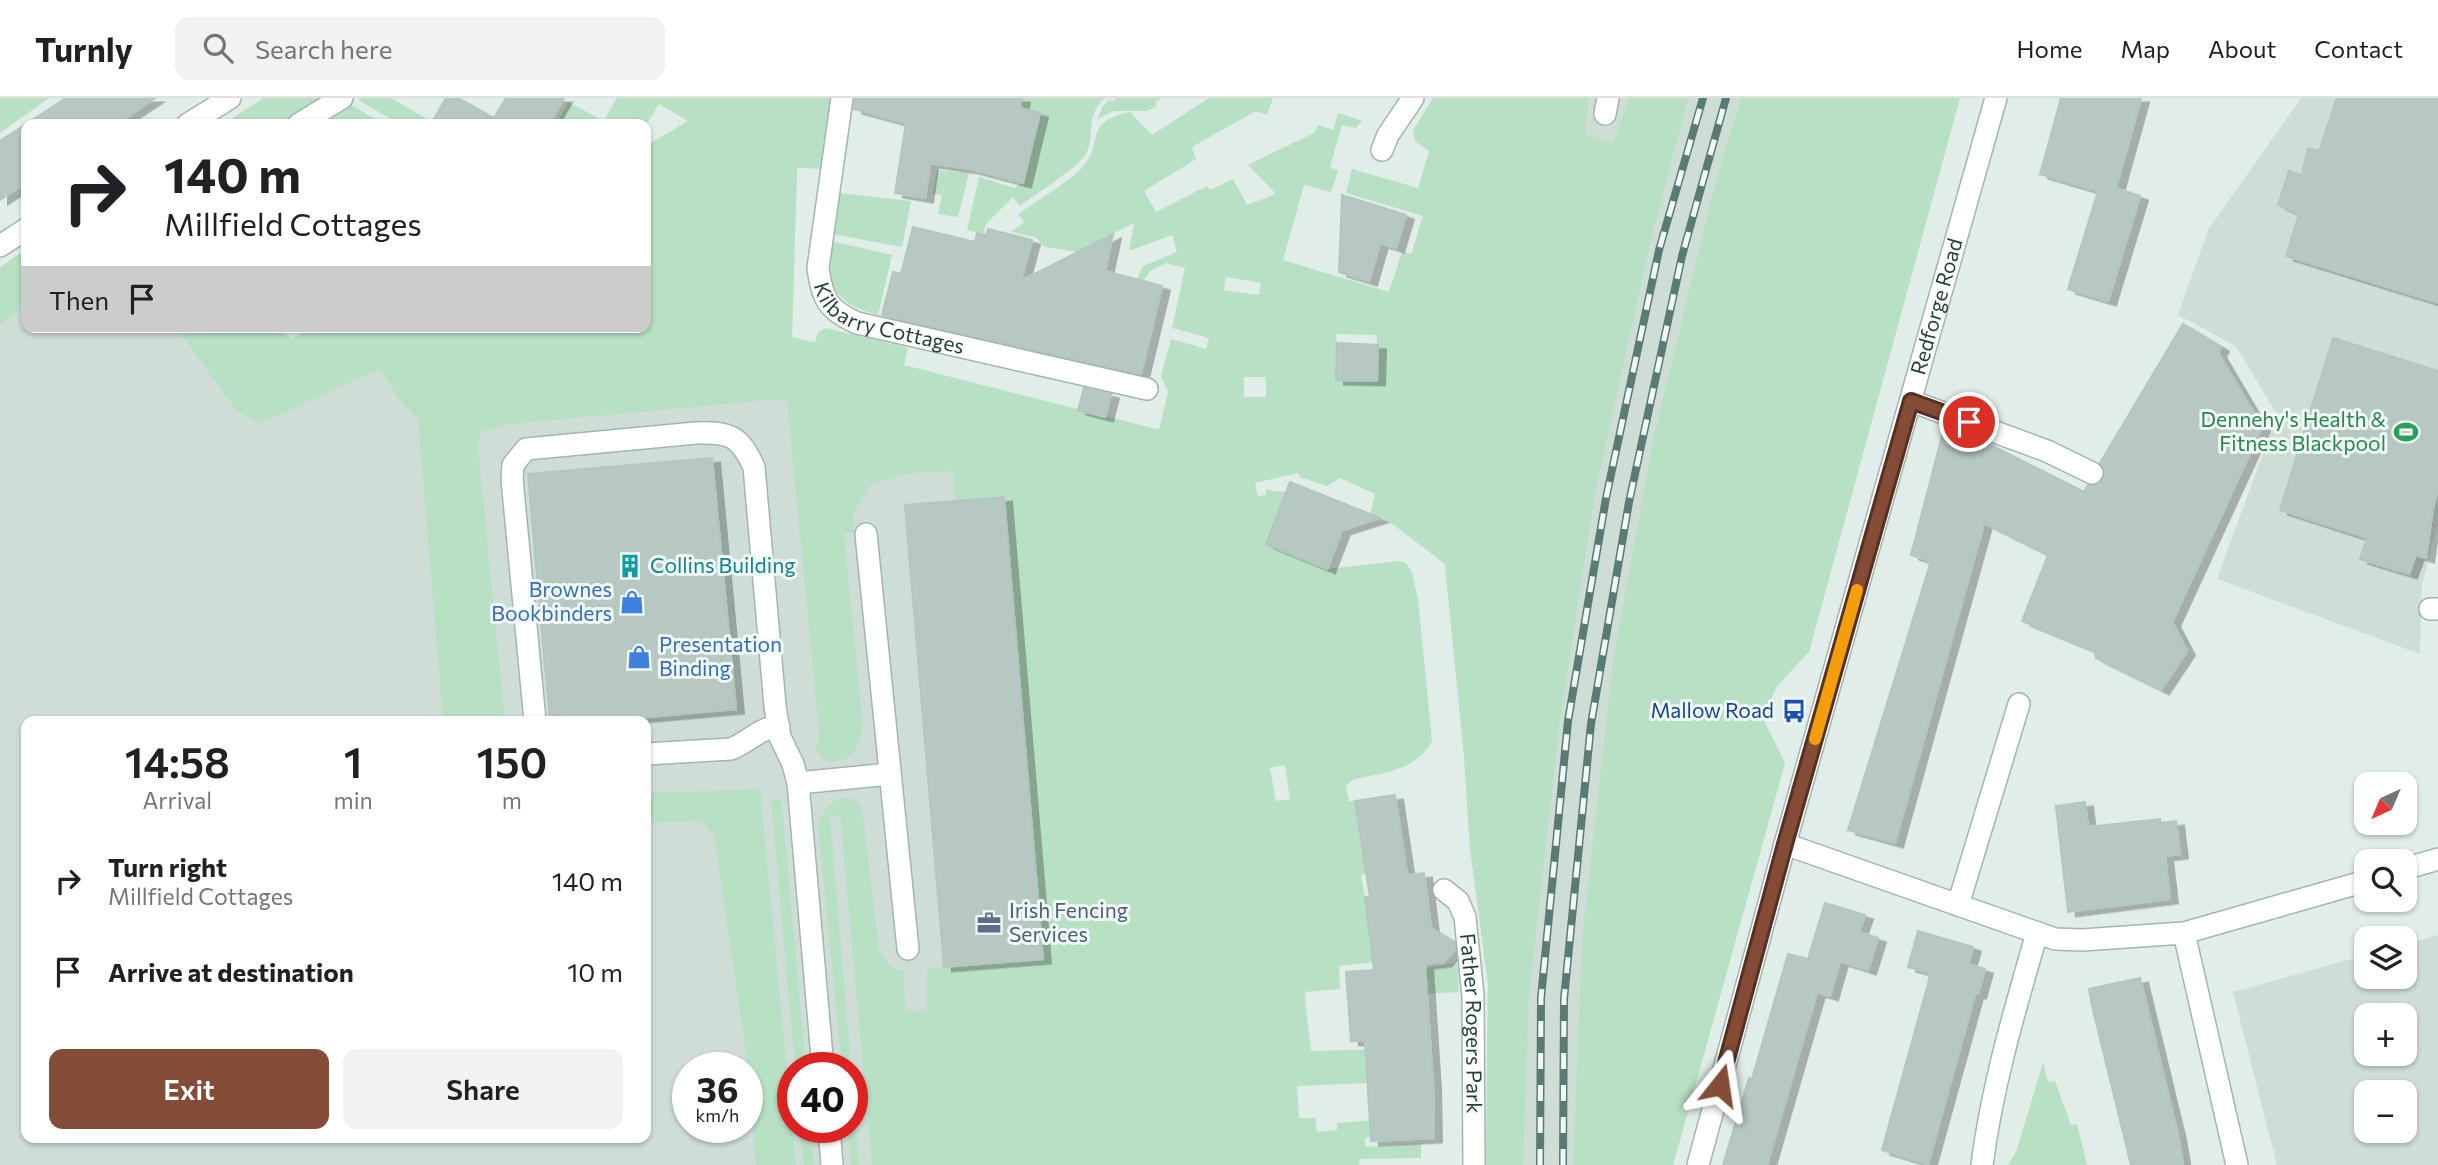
<!DOCTYPE html>
<html lang="en">
<head>
<meta charset="utf-8">
<style>
	:root { --surface:#fff; --page:#f2f2f2; --text:#202124; --muted:#757577; --line:#e0e0e0; --accent:#844c36 }
	body { margin:0; font-family:Commissioner,sans-serif; background:var(--page); color:var(--text); height:100vh; display:flex; flex-direction:column; font-size:26px; white-space:nowrap }
	* { box-sizing:border-box; margin:0 }
	p { font-size:23px; color:var(--muted) }
	.icon { flex:none; width:38px; height:38px; fill:none; stroke:currentColor; stroke-width:2; stroke-linecap:round; stroke-linejoin:round }
	.map { position:relative; flex:1; overflow:hidden }
	.details { position:absolute; left:21px; top:618px; width:630px; height:427px; display:flex; flex-direction:column; background:var(--surface); border-radius:14px; box-shadow:0 2px 5px #0004 }
	.details>* { flex:none }
	.banner { position:absolute; left:21px; top:21px; width:630px; height:214px; border-radius:14px; box-shadow:0 2px 5px #0004; background:#fff; color:var(--text); overflow:hidden }
	.needle { width:46px; rotate:224deg }
	.tools { position:absolute; left:2354px; top:674px; display:grid; gap:14px }
	.tools a { display:grid; place-items:center; width:63px; height:63px; border-radius:14px; background:var(--surface); box-shadow:0 2px 5px #0004; font-size:35px }
	.speed { position:absolute; left:672px; top:954px; display:flex; gap:14px; font-size:35px; font-weight:700; text-align:center }
	.speed>* { display:grid; place-content:center; width:91px; height:91px; border-radius:50%; background:var(--surface); box-shadow:0 2px 5px #0004; line-height:1 }
	.speed small { font-size:18px; font-weight:400 }
	.speed .limit { border:10px solid #d22; background:#fff; color:#111 }
	.pin { position:absolute; display:grid; place-items:center; width:60px; height:60px; color:#fff; margin:-30px; border:4px solid #fff; border-radius:50%; box-shadow:0 2px 7px #0007 }
	.me { position:absolute; width:77px; margin:-38px; rotate:15deg; stroke-linejoin:round; filter:drop-shadow(0 0 5px #0008) }
	.turn { display:flex; align-items:center; gap:24px; height:147px; padding:0 28px; font-size:32px }
	.turn .icon { width:91px; height:91px; stroke-width:2.5 }
	.turn b { display:block; font-size:49px; line-height:60px }
	.then { display:flex; align-items:center; height:66px; padding:0 28px; background:#0003; gap:14px; font-size:26px }
	.eta { display:flex; justify-content:space-evenly; align-items:center; height:119px; text-align:center }
	.eta b { font-size:42px; font-weight:600; line-height:49px }
	.cta { display:flex; gap:14px; margin-top:auto; padding:14px 28px }
	.cta a { flex:1; height:80px; border-radius:14px; background:var(--accent); color:#fff; font-size:28px; font-weight:600; line-height:80px; text-align:center }
	.cta a+a { background:var(--page); color:var(--text) }
	ul { padding:0; list-style:none }
	li { display:flex; align-items:center; gap:21px; height:91px; padding:0 28px }
	li div { flex:1 }
	li b { display:block; font-size:26px }
	li em { font-style:normal }
	header { display:flex; align-items:center; gap:42px; box-sizing:border-box; height:98px; padding:0 35px; background:var(--surface); border-bottom:2px solid var(--line) }
	header strong { font-size:33px }
	nav { display:flex; gap:38px; margin-inline-start:auto; font-size:24px }
	.search { width:490px; height:63px; background:var(--page); display:flex; align-items:center; gap:18px; box-sizing:border-box; padding:0 24px; border-radius:14px; color:var(--muted); font-size:26px }
	.map>svg:first-child { display:block }
</style>
</head>
<body>
<header>
<strong>Turnly</strong>
<div class="search"><svg class="icon" aria-label="search" viewBox="0 0 24 24"><circle cx="10" cy="10" r="6"/><path d="M15 15l6 6"/></svg>Search here</div>
<nav><a>Home</a><a>Map</a><a>About</a><a>Contact</a></nav>
</header>
<div class="map">
<svg width="2438" height="1067" viewBox="0 0 2438 1067">
	<defs>
		<filter id="shadow"><feDropShadow dx="8" dy="4.5" stdDeviation="0" flood-color="#0004"/></filter>
	</defs>
	<rect width="100%" height="100%" fill="#e1ede8"/>
	<path fill="#cfddd7" fill-rule="evenodd" d="M728,0H799L792,239L1243,353L1270,670L1275,703L1283,718L1306,902L1289,905L1303,1067H0V227L26,208V229H230L258,273L646,229V48ZM26,623H646V1040H26ZM688,970H747V1029H688ZM793,970H852V1029H793Z
		M1456,0H1804L1667,568L1785,665L1673,1067H1486L1488,886L1470,750L1464,658L1445,466L1405,179Z
		M2301,0H2438V423L2422,486L2420,556L2217,481L2277,317L2236,248L2178,217L2208,132Z
		M2438,837V1067H2277L2233,894L2366,857V878H2404L2405,847ZM2366,917H2404V956H2366ZM2366,994H2404V1032H2366Z"/>
	<path fill="#b7e0c4" fill-rule="evenodd" d="M0,0H49L0,35Z
		M264,0H324L282,26H223Z
		M361,0H391L432,24L431,26H400L358,2Z
		M617,0H834L826,71L797,70L792,239L815,245L818,234L826,230L908,250L904,267L1159,332L1168,294L1161,278L1171,241L1206,251L1209,240L1172,230L1185,170L1166,165L1150,173L1143,183L1137,182L1143,168L1177,154L1172,137L1129,153L1134,125L1077,154L1045,149L1035,139L1011,134L1024,124L1018,116C1039,101 1063,88 1081,71C1106,45 1081,24 1130,14L1152,37L1209,0H1273L1267,17L1256,13L1192,49L1196,61L1144,93L1156,114L1207,88L1210,92L1233,81L1247,107L1276,96L1248,67L1314,35L1318,27L1333,32L1338,15L1362,23L1356,30L1342,27L1330,69L1338,73L1331,94L1304,87L1283,162L1389,194L1402,154L1412,156L1423,118L1346,95L1352,71L1418,90L1429,53L1416,44L1413,33L1433,0H1589L1585,36L1613,46L1629,0H1688L1649,150L1595,395L1560,622L1529,897L1523,1067H1486L1488,886L1470,750L1464,658L1445,466L1387,422L1378,419L1369,421L1375,396L1340,380L1327,388L1300,379L1298,375L1255,385L1258,398L1266,397V392L1286,394L1266,446L1327,471L1399,463L1406,465L1412,474L1418,501L1432,643C1415,674 1383,674 1352,682L1346,688L1349,703H1355L1365,762L1379,774L1361,777L1375,864L1339,868L1340,891L1304,894L1311,953L1390,951L1368,985L1297,988L1299,1020H1315L1317,1034L1337,1032V1025L1390,1021L1370,1030L1371,1039L1365,1040V1049L1421,1045V1060L1360,1061L1359,1067H872L840,717L830,719L851,969H842L818,729C821,708 849,685 862,711L879,852C885,861 890,873 903,872L906,914L927,913V871L1043,861L1004,399L955,403L953,373L902,376L870,387L853,418L854,434L844,436L863,631C857,653 852,664 827,664L819,656L814,646H819V634L787,303L770,302L511,326L481,333L478,349L505,623H443L418,322L402,305L379,271L259,326L236,312L176,229H272L292,240L301,236L305,229H646V39L649,46L688,23L659,6L646,27L556,26L568,4L604,23ZM1226,179L1261,185L1259,197L1224,192ZM1336,236L1377,237V283L1337,245ZM1244,279H1266V299H1244ZM1285,667L1290,701L1276,703L1270,670Z
		M1022,0H1105C1084,19 1096,35 1086,56C1080,68 1034,97 1020,108L1013,99L986,126L983,136L967,132L979,79L1015,90L1023,84L1040,15L1020,9Z
		M1117,0H1162L1155,4L1157,8L1147,13H1113L1098,21L1102,10L1109,2L1112,4Z
		M1741,0H1960L1809,554L1777,588L1763,620L1785,665L1673,1067H1573L1582,844L1613,563L1653,342L1714,90Z
		M350,6L384,26H329L335,15Z
		M937,72L969,75L958,119L938,116L942,97L933,95Z
		M839,95L911,103L902,149L832,136Z
		M831,143L892,157L878,217C834,205 824,187 831,143Z
		M26,151V208L0,227V169Z
		M761,691V700L796,1067H756L746,955L714,737L700,723L646,725V695Z
		M780,700L784,727L806,969H795L771,701Z
		M1457,865L1459,894L1401,897L1398,874Z
		M2043,965L2048,984L2055,983L2071,1027L2077,1026L2087,1067H2008L2016,1054Z
		M852,984L859,1067H851L847,1029H852Z
		M800,1029H811L814,1067H804Z"/>
	<path fill="#b6c8c1" stroke="#b2c7bf" stroke-width="2" filter="url(#shadow)" d="M66,0H155L116,26H26V85L0,102V43Z
		M446,0H458L494,20L506,0H564L549,26H431Z
		M855,0H1022L1020,10L1040,15L1023,85L971,71L930,65L925,100L895,95L906,25L854,11Z
		M2061,0H2141L2116,90L2140,98L2108,203L2068,191L2098,93L2040,76Z
		M2337,0H2438V205L2286,158L2299,116L2278,107L2289,73L2302,77L2308,50L2319,53Z
		M1342,97L1406,117L1396,150L1380,145L1369,183L1339,174Z
		M913,129L975,144L977,135L986,137L988,131L1032,142L1021,183L1113,136L1105,173L1162,188L1141,276L882,217L893,174L901,176Z
		M2183,226L2221,249L2218,255L2262,329L2172,524L2187,553L2161,592L2096,560L2095,553L2022,523L2048,457L1984,425L1895,745L1848,732L1931,463L1911,457L1944,330L1985,344L2084,394L2088,387L2099,386L2103,381L2105,373L2100,365Z
		M2333,240L2438,273V391L2433,410L2426,460L2416,457L2409,476L2360,461L2367,440L2280,412Z
		M1337,245L1378,247L1377,283L1336,282Z
		M1084,290L1111,296L1105,319L1078,312Z
		M712,360L736,611L604,623H550L528,376Z
		M1290,384L1380,420L1342,432L1327,471L1266,446Z
		M1004,399L1043,861L944,869L905,407Z
		M1395,697L1407,777L1424,775L1431,830L1454,844L1455,852L1443,864L1425,866L1433,986L1434,1040L1371,1043L1365,943H1351L1346,874L1374,872L1365,799H1370L1355,703Z
		M2085,704L2088,729L2160,721V725L2176,723L2180,756L2165,758L2170,801L2068,814L2056,708Z
		M1825,805L1865,817L1859,834L1878,840L1868,872L1840,863L1830,898L1817,894L1767,1067H1723L1749,980L1752,981L1788,856L1808,861Z
		M1918,833L1973,849L1968,866L1985,871L1978,896H1975L1928,1066L1882,1052L1929,882L1930,875L1908,869Z
		M2140,880L2178,1037L2183,1067H2131L2093,912L2089,891Z"/>
	<g fill="none" stroke-linecap="round" stroke-linejoin="round">
		<g stroke="#a3b5b0" stroke-width="24">
			<path id="service" d="M1605,16L1608,0
				M866,436L908,851
				M2430,511H2438
				M535,623L512,381L513,367L526,351L696,335C730,334 739,337 754,369L775,608L780,639L793,666L798,685L823,970
				M646,656L731,651C749,644 759,630 779,628
				M798,685L890,676
				M2404,771L2438,761
				M2184,835L2366,783
				M829,1029L832,1067"/>
		</g>
		<g stroke="#a3b5b0" stroke-width="24">
			<g id="minor">
				<path id="s1" d="M842,0L818,170C822,201 828,212 857,225L1147,291"/>
				<path d="M299,26L342,0"/>
				<path d="M1382,52L1388,37L1413,0"/>
				<path d="M1911,303L2047,353L2092,375"/>
				<path d="M1785,746L2055,841L2082,842L2184,835L2237,1067"/>
				<path id="s2" d="M1444,792L1458,803L1465,819L1473,898L1474,1067"/>
				<path d="M1958,807L2019,606"/>
				<path d="M1982,1067C1992,988 2015,911 2037,835"/>
			</g>
		</g>
		<g stroke="#a3b5b0" stroke-width="24">
			<g id="tertiary">
				<path d="M188,26L230,0"/>
				<path d="M0,148L26,131"/>
				<path id="s3" d="M1698,1067L1785,746L1996,0"/>
			</g>
		</g>
		<use href="#service" stroke="#fff" stroke-width="21"/>
		<use href="#minor" stroke="#fff" stroke-width="21"/>
		<use href="#tertiary" stroke="#fff" stroke-width="21"/>
		<g stroke="#5a7b73" stroke-width="8">
			<path id="rail" d="M1540,1067L1541,900L1568,623L1606,400L1659,152L1703,0
				M1563,1067L1564,901L1591,626L1629,404L1682,158L1726,0"/>
		</g>
		<use href="#rail" stroke="#f1f9f6" stroke-width="5" stroke-dasharray="16" stroke-linecap="butt"/>
	</g>
	<g fill="none" stroke-linecap="round" stroke-linejoin="round">
		<g stroke="#563123" stroke-width="18">
			<path id="route" d="M1720,987L1785,746L1911,303L1969,324"/>
		</g>
		<use href="#route" stroke="#844c36" stroke-width="12"/>
		<path stroke="#f59e0b" stroke-width="12" d="M1815,641L1857,492"/>
	</g>
	<defs>
		<g id="stadium-bare" transform="scale(1.89)"><path d="M0-5a6.5 5 0 1 0 0 10a6.5 5 0 1 0 0-10ZM-3.5-1.8h7v3.6h-7Z" fill="#2e9e5b" stroke="#f1f9f6" stroke-width="2.5" paint-order="stroke"/></g>
		<g id="building-bare" transform="scale(1.89)"><path d="M-4-6H4V6H1V3H-1V6H-4ZM-2.5-4.3h1.7v1.8h-1.7ZM.8-4.3h1.7v1.8H.8ZM-2.5-1h1.7V.8h-1.7ZM.8-1h1.7V.8H.8Z" fill="#0f9aa8" stroke="#f1f9f6" stroke-width="2.5" paint-order="stroke"/></g>
		<g id="shop-bare" transform="scale(1.89)"><path d="M-5-2.5h2.3a2.7 3.5 0 0 1 5.4 0H5L5.5 6h-11ZM-1.5-2.5h3a1.5 2.3 0 0 0-3 0Z" fill="#3f7fe0" stroke="#f1f9f6" stroke-width="2.5" paint-order="stroke"/></g>
		<g id="bus-bare" transform="scale(1.89)"><path d="M-5-6H5V4H4V6H2V4H-2V6H-4V4H-5ZM-3.5-4V0h7V-4ZM-3.5 1.2v1.5H-2V1.2ZM2 1.2v1.5H3.5V1.2Z" fill="#1a4fb4" stroke="#f1f9f6" stroke-width="2.5" paint-order="stroke"/></g>
		<g id="office-bare" transform="scale(1.89)"><path d="M-6-3h4V-5.5h4V-3h4V5H-6ZM-1-4.5V-3h2v-1.5ZM-6 0V1H6V0Z" fill="#5c6f8a" stroke="#f1f9f6" stroke-width="2.5" paint-order="stroke"/></g>
	</defs>
	<g fill-rule="evenodd">
		<use href="#stadium-bare" x="2406" y="334"/>
		<use href="#building-bare" x="630" y="468"/>
		<use href="#shop-bare" x="632" y="504"/>
		<use href="#shop-bare" x="639" y="559"/>
		<use href="#bus-bare" x="1794" y="613"/>
		<use href="#office-bare" x="989" y="825"/>
	</g>
	<g text-anchor="middle" stroke-width="6" stroke-linejoin="round" paint-order="stroke">
		<g font-size="21" fill="#1f3f38" stroke="#f1f9f6">
			<text dy="7" stroke="none"><textPath href="#s3" startOffset="891">Redforge Road</textPath></text>
			<text dy="7" stroke="none"><textPath href="#s1" startOffset="270">Kilbarry Cottages</textPath></text>
			<text dy="7" stroke="none"><textPath href="#s2" startOffset="142">Father Rogers Park</textPath></text>
		</g>
		<g font-size="21" fill="#27864d" stroke="#f1f9f6" text-anchor="end">
			<text x="2386" y="329">Dennehy's Health &amp;<tspan x="2386" dy="24">Fitness Blackpool</tspan></text>
		</g>
		<g font-size="21" fill="#0d838f" stroke="#f1f9f6" text-anchor="start">
			<text x="650" y="475">Collins Building</text>
		</g>
		<g font-size="21" fill="#366cbe" stroke="#f1f9f6" text-anchor="end">
			<text x="612" y="499">Brownes<tspan x="612" dy="24">Bookbinders</tspan></text>
			<text x="659" y="554" text-anchor="start">Presentation<tspan x="659" dy="24">Binding</tspan></text>
		</g>
		<g font-size="21" fill="#164399" stroke="#f1f9f6" text-anchor="end">
			<text x="1774" y="620">Mallow Road</text>
		</g>
		<g font-size="21" fill="#4e5e75" stroke="#f1f9f6" text-anchor="start">
			<text x="1009" y="820">Irish Fencing<tspan x="1009" dy="24">Services</tspan></text>
		</g>
	</g>
</svg>
<div class="tools">
<a><svg class="needle" viewBox="-14 -14 28 28"><path d="M0-13l5 13h-10z" fill="#e53935"/><path d="M0 13l5-13h-10z" fill="#757577"/></svg></a>
<a><svg class="icon" aria-label="search" viewBox="0 0 24 24"><circle cx="10" cy="10" r="6"/><path d="M15 15l6 6"/></svg></a>
<a><svg class="icon" aria-label="layers" viewBox="0 0 24 24"><path d="M12 4l9 5-9 5-9-5zM3 14l9 5 9-5"/></svg></a>
<a>+</a>
<a>−</a>
</div>
<div class="speed"><div>36<small>km/h</small></div><div class="limit">40</div></div>
<div class="pin" style="left:1969px;top:324px;background:#d93025"><svg class="icon" aria-label="arrive" viewBox="0 0 24 24"><path d="M6 21V4h12l-3 4 3 4H6"/></svg></div>
<svg class="me" style="left:1720px;top:987px" viewBox="-20 -20 40 40"><path d="M0-17L14 15 0 8-14 15z" fill="#844c36" stroke="#fff" stroke-width="4"/></svg>
<div class="banner">
<div class="turn"><svg class="icon" aria-label="right" viewBox="0 0 24 24"><path d="M7 20v-9h11M14 6l5 5-5 5"/></svg><div><b>140 m</b>Millfield Cottages</div></div>
<div class="then">Then<svg class="icon" aria-label="arrive" viewBox="0 0 24 24"><path d="M6 21V4h12l-3 4 3 4H6"/></svg></div>
</div>
<section class="details">
<div class="eta">
<div><b>14:58</b><p>Arrival</p></div>
<div><b>1</b><p>min</p></div>
<div><b>150</b><p>m</p></div>
</div>
<ul>
<li><svg class="icon" aria-label="right" viewBox="0 0 24 24"><path d="M7 20v-9h11M14 6l5 5-5 5"/></svg><div><b>Turn right</b><p>Millfield Cottages</p></div><em>140 m</em></li>
<li><svg class="icon" aria-label="arrive" viewBox="0 0 24 24"><path d="M6 21V4h12l-3 4 3 4H6"/></svg><div><b>Arrive at destination</b></div><em>10 m</em></li>
</ul>
<div class="cta"><a>Exit</a><a>Share</a></div>
</section>
</div>
</body>
</html>
